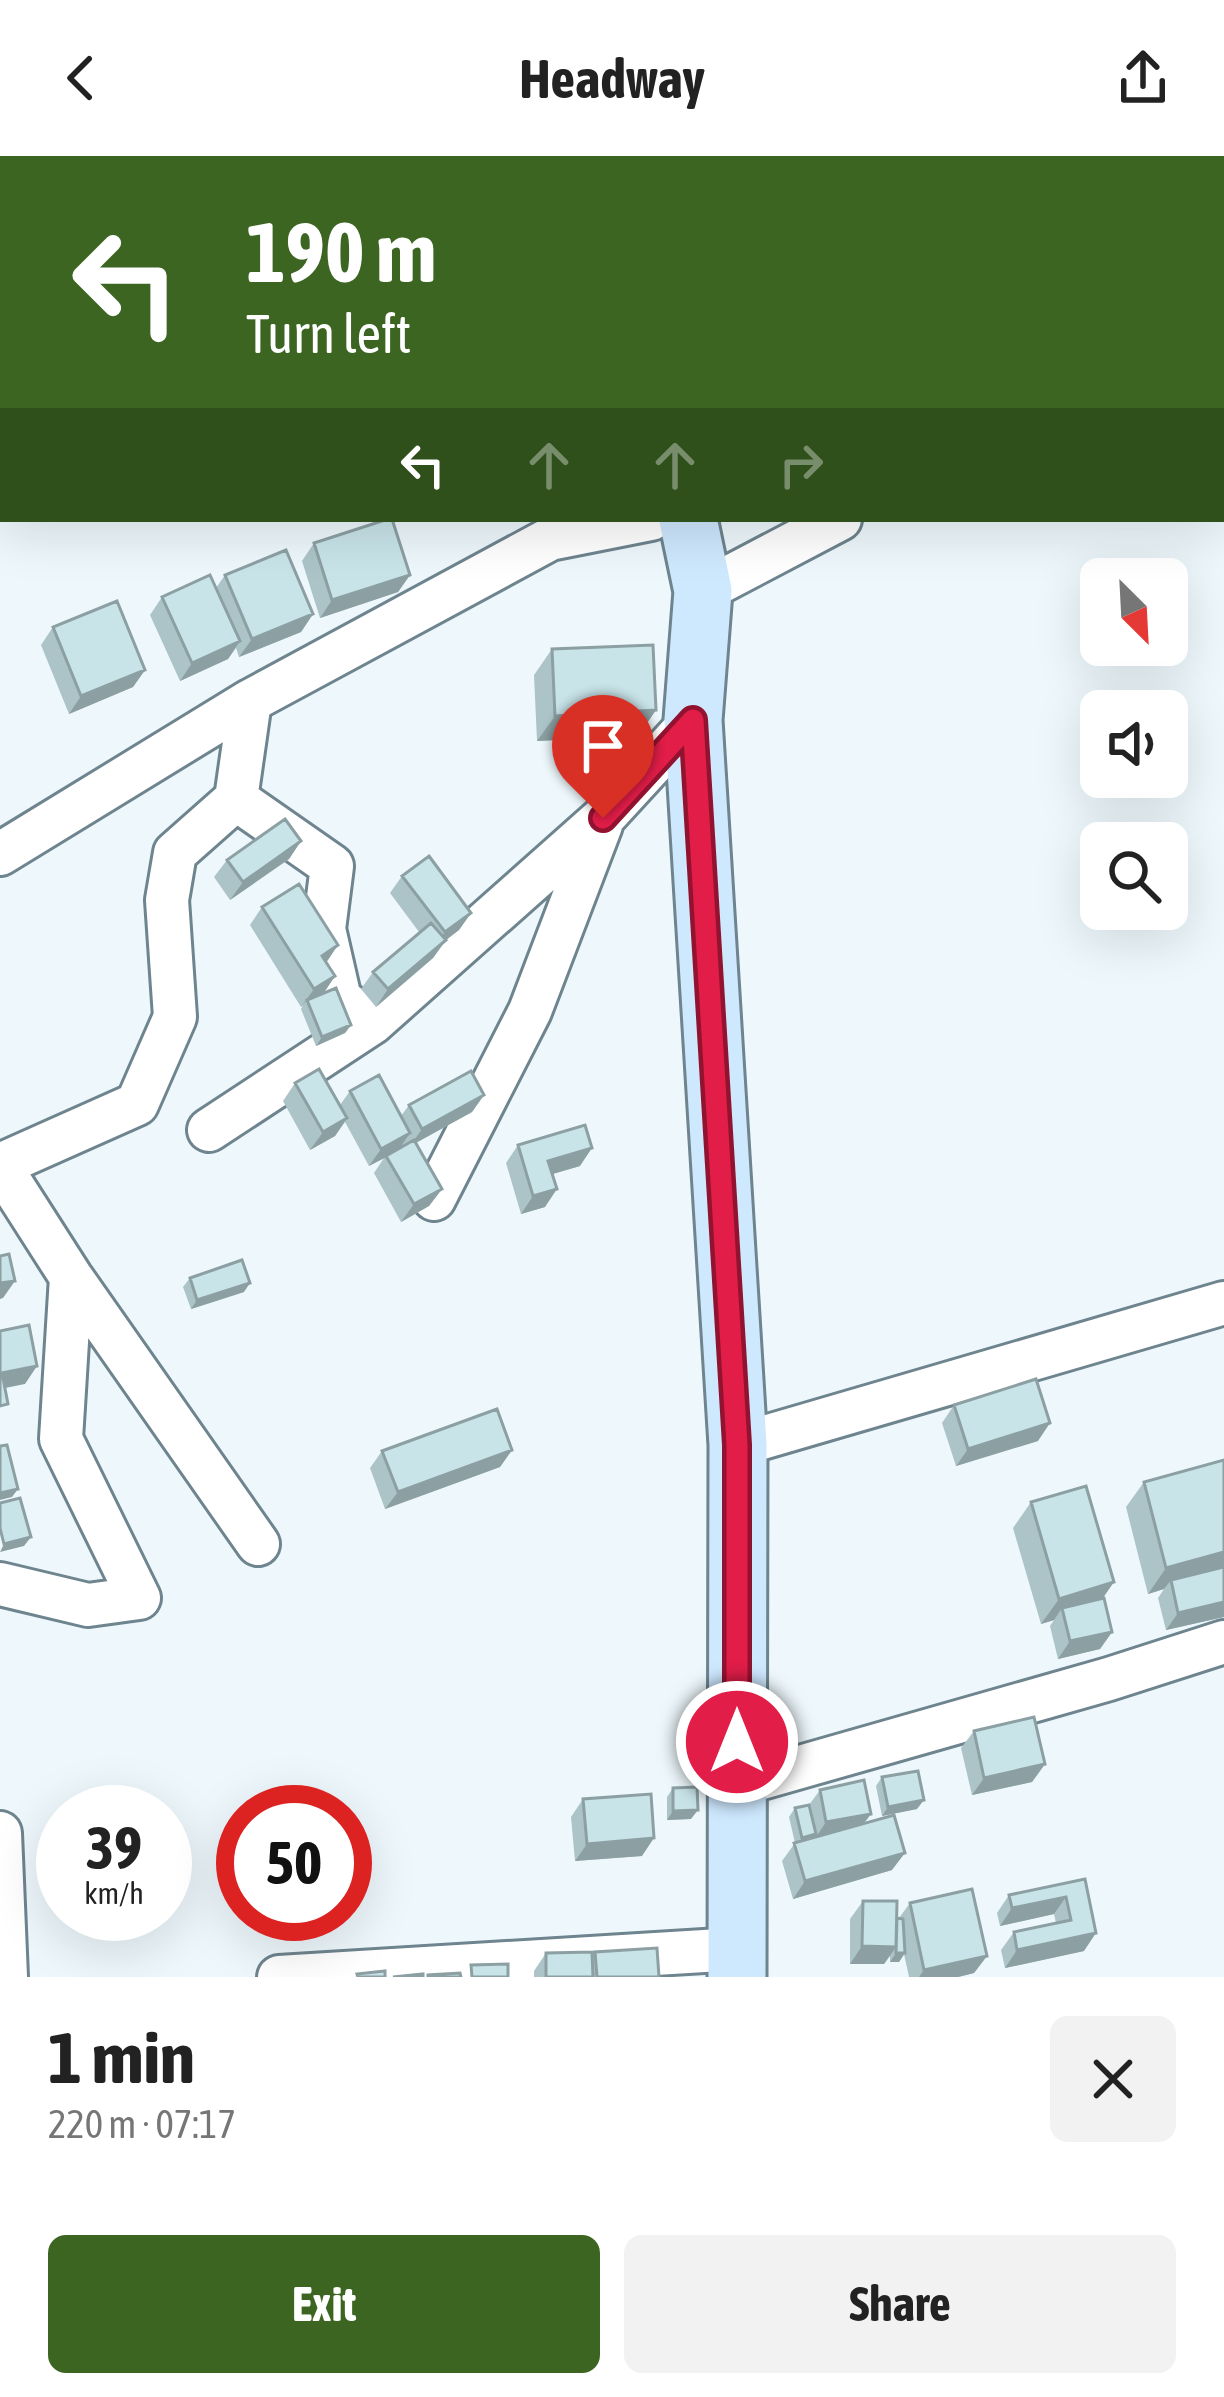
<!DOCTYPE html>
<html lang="en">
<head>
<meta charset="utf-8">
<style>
	:root { --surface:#fff; --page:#f2f2f2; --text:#222; --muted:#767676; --accent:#3c6522 }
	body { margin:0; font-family:"Asap Condensed",sans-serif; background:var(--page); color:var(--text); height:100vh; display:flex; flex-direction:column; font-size:45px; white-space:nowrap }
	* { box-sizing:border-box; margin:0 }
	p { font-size:39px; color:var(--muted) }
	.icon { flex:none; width:66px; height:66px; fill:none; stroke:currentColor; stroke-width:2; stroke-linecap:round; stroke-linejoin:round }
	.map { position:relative; height:1821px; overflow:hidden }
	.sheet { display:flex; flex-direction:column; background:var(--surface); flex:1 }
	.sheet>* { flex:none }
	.top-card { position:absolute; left:0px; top:0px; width:1224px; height:366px; box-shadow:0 12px 48px #0002; background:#3c6522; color:#fff; overflow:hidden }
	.needle { width:78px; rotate:156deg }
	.tools { position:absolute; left:1080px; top:402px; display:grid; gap:24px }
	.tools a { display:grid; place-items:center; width:108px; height:108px; border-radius:18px; background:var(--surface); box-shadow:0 12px 48px #0002; font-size:60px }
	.speed { position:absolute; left:36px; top:1629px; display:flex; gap:24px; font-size:60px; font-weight:700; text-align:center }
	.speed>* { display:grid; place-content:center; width:156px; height:156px; border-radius:50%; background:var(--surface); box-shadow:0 12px 48px #0002; line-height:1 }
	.speed small { font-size:30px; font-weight:400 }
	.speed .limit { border:18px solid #d22; background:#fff; color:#111 }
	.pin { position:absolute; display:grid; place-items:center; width:102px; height:102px; color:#fff; margin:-123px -51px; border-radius:50% 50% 50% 0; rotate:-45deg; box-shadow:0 0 12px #0007 }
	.pin .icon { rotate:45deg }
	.me { position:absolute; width:132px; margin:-66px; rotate:0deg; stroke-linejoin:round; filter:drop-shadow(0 0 9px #0008) }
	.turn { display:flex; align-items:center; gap:42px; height:252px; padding:0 48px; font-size:54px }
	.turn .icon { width:156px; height:156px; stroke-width:2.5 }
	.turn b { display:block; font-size:84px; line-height:102px }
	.lanes { display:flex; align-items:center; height:114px; padding:0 48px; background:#0003; justify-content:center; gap:60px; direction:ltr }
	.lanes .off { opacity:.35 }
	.round { display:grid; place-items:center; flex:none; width:126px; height:126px; border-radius:18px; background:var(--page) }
	.summary { display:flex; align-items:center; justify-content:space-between; height:204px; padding:0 48px }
	h1 { font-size:72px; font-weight:700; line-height:90px }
	.cta { display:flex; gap:24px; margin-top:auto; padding:24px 48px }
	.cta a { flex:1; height:138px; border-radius:18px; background:var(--accent); color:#fff; font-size:48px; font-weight:700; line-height:138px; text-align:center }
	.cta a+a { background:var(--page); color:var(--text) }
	header { display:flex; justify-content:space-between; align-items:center; height:156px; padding:0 48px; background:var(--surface); font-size:54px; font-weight:700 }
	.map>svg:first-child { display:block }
</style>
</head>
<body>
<header><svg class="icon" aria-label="back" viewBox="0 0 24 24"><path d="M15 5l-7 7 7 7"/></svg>Headway<svg class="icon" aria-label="share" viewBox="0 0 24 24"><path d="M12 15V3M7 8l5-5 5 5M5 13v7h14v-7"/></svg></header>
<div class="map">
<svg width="1224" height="1821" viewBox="0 0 1224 1821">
	<rect width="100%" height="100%" fill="#eef8fc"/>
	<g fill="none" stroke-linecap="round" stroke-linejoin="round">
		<g stroke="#6e848e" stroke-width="48">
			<path id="street" d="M1221,162L1224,161
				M703,435L840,363
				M250,545L236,643L332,710L324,773L340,843L372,867
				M0,698L250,545L550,383L651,363
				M209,974L372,867L603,662L693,564
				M0,1009L137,948L175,861L167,744L175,697L236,643
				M0,1010L71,1121L258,1388
				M434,1043L530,855L601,669
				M738,1289L1224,1147
				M0,1428L88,1449L139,1442L61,1283L71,1121
				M737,1629L1109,1523L1224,1486
				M0,1677L6,1821
				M279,1821L737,1793"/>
		</g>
		<g stroke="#6e848e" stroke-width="63">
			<path id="secondary" d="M716,3V0
				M688,363L703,435L693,564L738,1289L737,1821"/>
		</g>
		<use href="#street" stroke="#fff" stroke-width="42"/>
		<use href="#secondary" stroke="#cee8fe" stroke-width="57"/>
	</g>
	<path fill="#acc4c8" d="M287,0H418L419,3H288Z
		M314,387L410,419L398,436L320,462L302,405Z
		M225,419L313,458L301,476L239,501L236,492L228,503L180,525L150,459L162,441L216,432Z
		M53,471L145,514L133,531L69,558L41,489Z
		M552,493L656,554L638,580L537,585L534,519Z
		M301,685L289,703L230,744L214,721L227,704Z
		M402,720L471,757L459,774L446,784L433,802L376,851L361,833L373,816L419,776L390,737Z
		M262,751L326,806L335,820L323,838L351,869L345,877L316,890L301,853L303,850L301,851L250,769Z
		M295,927L340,949L350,935L401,960L409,949L484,939L472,956L416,987L442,1033L429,1050L401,1066L374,1017L384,1002L369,1010L345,966L335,980L310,994L283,945Z
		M518,989L580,1010L552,1018L545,1051L521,1058L506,1007Z
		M190,1122L244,1136L191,1153L183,1131Z
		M954,1249L1038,1285L956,1310L942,1267Z
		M512,1294L500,1311L385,1353L370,1312L382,1295Z
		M1224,1304V1461L1166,1474L1158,1442L1164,1433L1148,1438L1126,1351L1144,1326Z
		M1031,1346L1103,1442L1112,1476L1100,1493L1058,1503L1050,1470L1054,1464L1041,1468L1013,1372Z
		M974,1575L1045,1608L1032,1626L972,1639L961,1592Z
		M882,1621L917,1653L882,1660L876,1630Z
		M673,1632L691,1663L667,1664V1641Z
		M820,1634L871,1658L864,1667L892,1714L793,1743L782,1705L795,1687L789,1661L795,1652L809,1649Z
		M583,1643L642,1700L575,1705L571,1661Z
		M1085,1723L1084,1795L1005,1812L1001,1794L1014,1776L1056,1767L1054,1758L1000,1770L997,1757L1009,1739Z
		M863,1745L899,1762L910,1747L987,1800L974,1817L958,1821H909L904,1798L899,1806H890V1800L884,1808H850V1763Z
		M595,1796L659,1821H534V1815L546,1797L592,1800Z"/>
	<path fill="#8ca0a3" d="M410,419L398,436L320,462L332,444Z
		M313,458L301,476L239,501L252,483Z
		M240,485L228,503L180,525L192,507Z
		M145,514L133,531L69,558L81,540Z
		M656,554L638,580L537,585L555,560Z
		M301,685L289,703L230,744L243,726Z
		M471,757L459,774L446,784L433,802L376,851L388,833L432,794L445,776Z
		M338,789L326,807L322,800Z
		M335,820L323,838L307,844L301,851L314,833Z
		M351,869L345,877L316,890L322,881Z
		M484,939L472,956L410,990L422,973Z
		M347,962L335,980L310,994L323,976Z
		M410,977L398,995L369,1010L381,993Z
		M592,992L580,1010L536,1023L548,1005Z
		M442,1033L429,1050L401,1066L414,1048Z
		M557,1033L545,1051L521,1058L533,1040Z
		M15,1125L3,1142L0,1143V1127Z
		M250,1127L244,1136L191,1153L197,1144Z
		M37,1210L25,1228L0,1233L2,1217Z
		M1050,1267L1038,1285L956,1310L968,1293Z
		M512,1294L500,1311L385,1353L398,1336Z
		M18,1333L12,1341L0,1344V1337Z
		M31,1381L24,1390L0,1396L4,1388Z
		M1224,1396V1417L1171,1424L1164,1433L1148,1438L1166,1412Z
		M1114,1426L1096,1452H1062L1054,1464L1041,1468L1059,1443Z
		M1224,1446V1461L1166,1474L1178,1457Z
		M1112,1476L1100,1493L1058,1503L1070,1485Z
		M1045,1608L1032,1626L972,1639L984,1622Z
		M924,1644L917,1653L882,1660L888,1651Z
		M698,1654L691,1663L667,1664L673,1655Z
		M871,1658L858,1675L814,1684L826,1666Z
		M654,1682L642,1700L575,1705L587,1688Z
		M905,1697L892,1714L793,1743L805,1725Z
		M1066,1741L1054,1758L1000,1770L1012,1752Z
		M1096,1777L1084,1795L1005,1812L1017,1794Z
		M862,1790L896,1791L884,1808H850Z
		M896,1797H905L899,1806H890Z
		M987,1800L974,1817L958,1821H919L924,1814Z"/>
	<path fill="#c8e4e9" stroke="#8ca0a3" stroke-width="3" d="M252,0H272L266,3H254Z
		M307,0H343L344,3H309Z
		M358,0H417L419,3H359Z
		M825,0H859L861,3H820Z
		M388,363H392L410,419L332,444L314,387Z
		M286,394L313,458L252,483L225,419Z
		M210,419L240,485L192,507L162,441Z
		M117,445L145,514L81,540L53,471Z
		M653,489L656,554L555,560L552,493Z
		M285,663L301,685L243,726L227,704Z
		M429,700L471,757L445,776L402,720Z
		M299,728L338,789L322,800L335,820L314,833L262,751Z
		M431,767L446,784L388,833L373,816Z
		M336,832L351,869L322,881L307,844Z
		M319,913L347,962L323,976L295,927Z
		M471,915L484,939L422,973L409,949Z
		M379,919L410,977L381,993L350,935Z
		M585,969L592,992L548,1005L557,1033L533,1040L518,989Z
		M414,984L442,1033L414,1048L386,1000Z
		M9,1098L15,1125L0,1127V1100Z
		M242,1104L250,1127L197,1144L190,1122Z
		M29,1169L37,1210L2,1217L8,1248L0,1250V1175Z
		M1036,1223L1050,1267L968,1293L954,1249Z
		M497,1253L512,1294L398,1336L382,1295Z
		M7,1289L18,1333L0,1337V1290Z
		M1224,1304V1396L1166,1412L1144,1326Z
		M1086,1330L1114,1426L1059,1443L1031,1346Z
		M20,1342L31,1381L4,1388L0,1372V1347Z
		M1224,1411V1446L1178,1457L1171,1424Z
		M1104,1442L1112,1476L1070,1485L1062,1452Z
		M1034,1561L1045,1608L984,1622L974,1575Z
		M918,1615L924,1644L888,1651L882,1621Z
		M864,1624L871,1658L826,1666L820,1634Z
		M697,1631L698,1654L673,1655V1632Z
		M651,1638L654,1682L587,1688L583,1643Z
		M809,1649L816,1678L802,1682L795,1652Z
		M894,1659L905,1697L805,1725L794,1687Z
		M1085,1723L1096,1777L1017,1794L1014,1776L1071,1764L1066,1741L1012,1752L1009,1739Z
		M972,1733L987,1800L924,1814L910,1747Z
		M863,1745H897L896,1791L862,1790Z
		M897,1762L903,1763L905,1797H896Z
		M657,1792L659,1821H597L595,1796Z
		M592,1796L593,1821H546V1797Z
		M508,1808V1821H472L471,1809Z
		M385,1815V1821H358L357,1818Z
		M460,1817L461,1821H428V1819Z
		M423,1818V1821H393Z"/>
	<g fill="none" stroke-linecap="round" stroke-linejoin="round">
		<g stroke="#92132f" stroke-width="30">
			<path id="route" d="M603,662L693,564L737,1289V1586"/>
		</g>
		<use href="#route" stroke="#e11d48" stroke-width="21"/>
	</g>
</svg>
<div class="tools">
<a><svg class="needle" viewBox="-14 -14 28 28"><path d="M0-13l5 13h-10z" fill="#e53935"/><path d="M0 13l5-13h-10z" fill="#767676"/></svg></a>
<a><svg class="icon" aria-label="sound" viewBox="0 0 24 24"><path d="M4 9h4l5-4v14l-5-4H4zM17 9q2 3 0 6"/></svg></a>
<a><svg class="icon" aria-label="search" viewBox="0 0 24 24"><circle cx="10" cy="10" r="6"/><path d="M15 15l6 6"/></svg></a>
</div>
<div class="speed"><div>39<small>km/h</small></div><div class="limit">50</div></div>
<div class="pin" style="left:603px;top:662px;background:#d93025"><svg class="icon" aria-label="arrive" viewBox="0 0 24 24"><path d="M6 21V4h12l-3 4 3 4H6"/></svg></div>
<svg class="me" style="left:737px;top:1586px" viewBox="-20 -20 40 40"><circle r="17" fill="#e11d48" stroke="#fff" stroke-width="3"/><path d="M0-11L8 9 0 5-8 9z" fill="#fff"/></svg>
<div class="top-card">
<div class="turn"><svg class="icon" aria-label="left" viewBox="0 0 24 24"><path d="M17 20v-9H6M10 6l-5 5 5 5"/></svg><div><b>190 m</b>Turn left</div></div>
<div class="lanes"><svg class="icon" aria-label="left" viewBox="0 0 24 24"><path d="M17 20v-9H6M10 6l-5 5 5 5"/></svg><svg class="icon off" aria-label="ahead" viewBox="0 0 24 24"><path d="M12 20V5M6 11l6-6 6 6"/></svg><svg class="icon off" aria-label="ahead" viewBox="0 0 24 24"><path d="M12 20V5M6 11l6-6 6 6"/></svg><svg class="icon off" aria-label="right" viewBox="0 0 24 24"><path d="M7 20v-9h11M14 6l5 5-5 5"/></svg></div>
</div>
</div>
<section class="sheet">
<div class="summary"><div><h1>1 min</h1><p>220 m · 07:17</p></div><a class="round"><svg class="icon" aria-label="close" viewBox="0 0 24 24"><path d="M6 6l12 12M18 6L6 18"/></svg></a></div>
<div class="cta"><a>Exit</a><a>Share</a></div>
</section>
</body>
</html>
